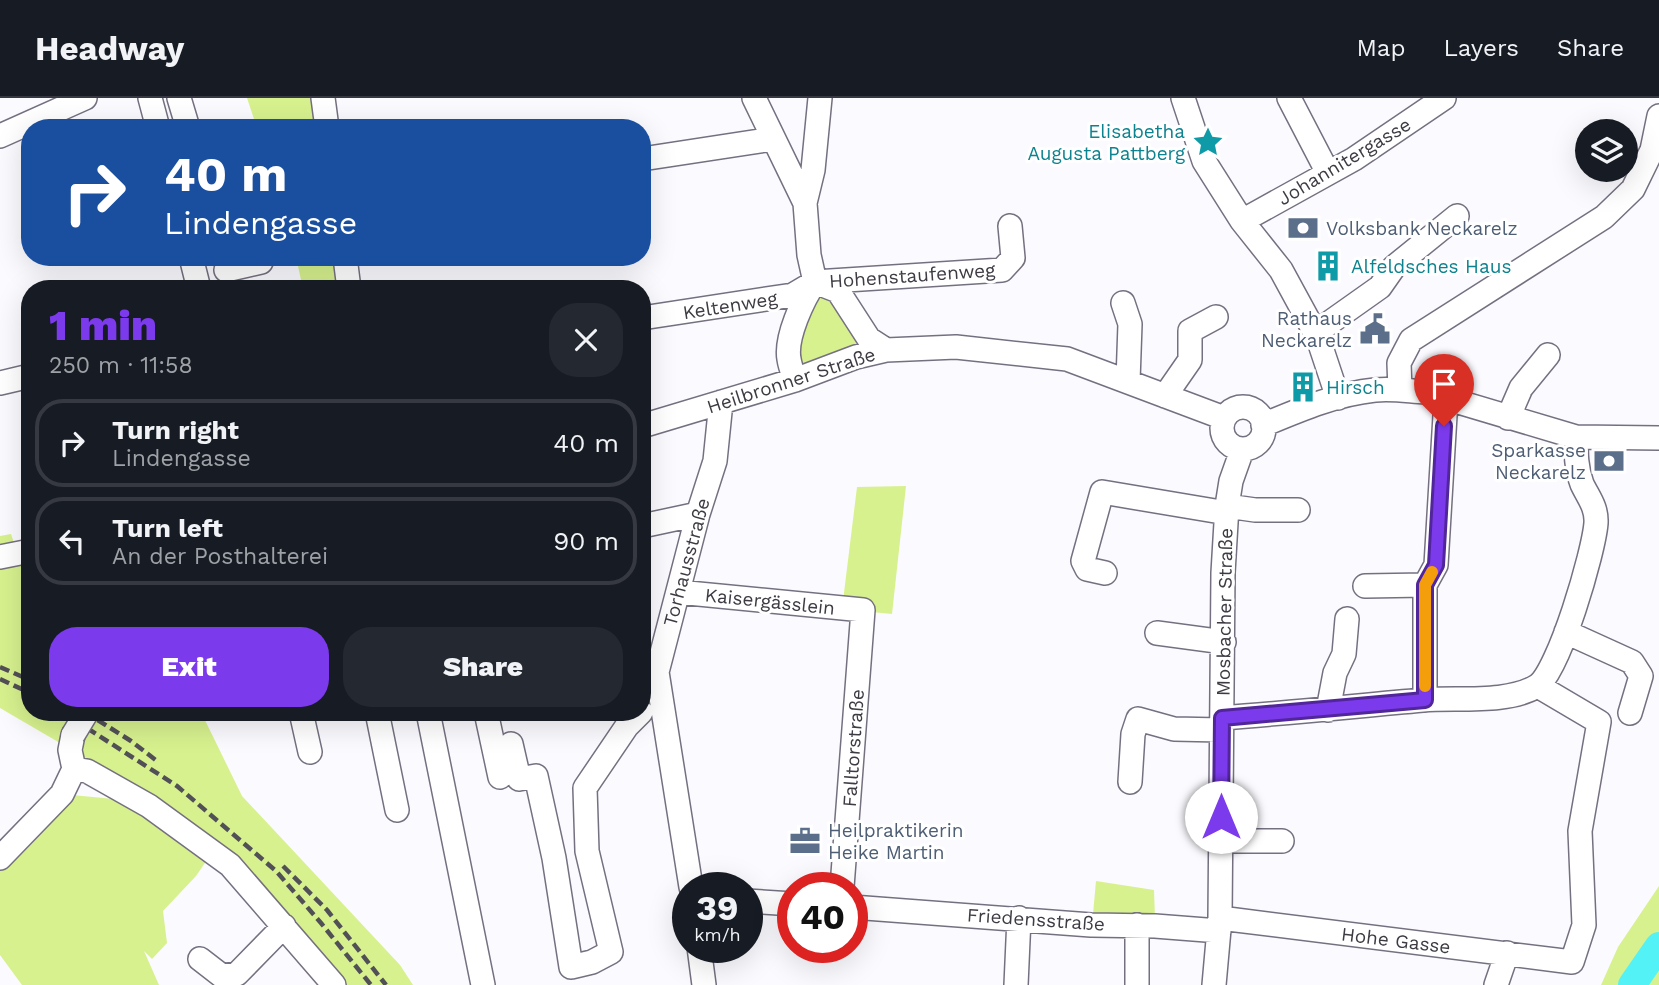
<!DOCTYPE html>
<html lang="en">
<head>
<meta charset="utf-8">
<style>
	:root { --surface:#171b24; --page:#242831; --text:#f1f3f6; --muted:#9ea1a6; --line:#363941; --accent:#7c3aed }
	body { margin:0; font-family:"Work Sans",sans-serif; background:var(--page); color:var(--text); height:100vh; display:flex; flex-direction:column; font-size:26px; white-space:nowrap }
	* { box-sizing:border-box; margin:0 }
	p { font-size:23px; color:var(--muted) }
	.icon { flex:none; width:38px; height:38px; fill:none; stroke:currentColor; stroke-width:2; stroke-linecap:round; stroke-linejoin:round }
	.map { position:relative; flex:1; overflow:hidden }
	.details { position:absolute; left:21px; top:182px; width:630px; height:441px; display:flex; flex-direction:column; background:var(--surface); border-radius:28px; box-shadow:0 7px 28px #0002 }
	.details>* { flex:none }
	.top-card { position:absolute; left:21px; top:21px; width:630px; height:147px; border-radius:28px; box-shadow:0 7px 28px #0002; background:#1a4fa0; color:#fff; overflow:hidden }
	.tools { position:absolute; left:1575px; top:21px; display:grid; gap:14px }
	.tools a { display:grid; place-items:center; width:63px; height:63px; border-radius:50%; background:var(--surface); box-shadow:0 7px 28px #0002; font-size:35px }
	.speed { position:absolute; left:672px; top:774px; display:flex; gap:14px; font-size:35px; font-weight:700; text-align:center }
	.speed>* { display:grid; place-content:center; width:91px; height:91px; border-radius:50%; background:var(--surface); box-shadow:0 7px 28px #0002; line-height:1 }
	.speed small { font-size:18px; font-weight:400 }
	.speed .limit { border:10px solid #d22; background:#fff; color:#111 }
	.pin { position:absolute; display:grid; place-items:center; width:60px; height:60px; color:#fff; margin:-72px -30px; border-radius:50% 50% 50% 0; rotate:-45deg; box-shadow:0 0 7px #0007 }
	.pin .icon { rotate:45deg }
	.me { position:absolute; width:77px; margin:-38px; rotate:0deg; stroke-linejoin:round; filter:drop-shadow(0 0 5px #0008) }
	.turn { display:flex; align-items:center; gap:24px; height:147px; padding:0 28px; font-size:32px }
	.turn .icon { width:91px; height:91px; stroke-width:2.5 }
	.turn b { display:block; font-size:49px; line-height:60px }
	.round { display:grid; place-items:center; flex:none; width:74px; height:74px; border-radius:28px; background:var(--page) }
	.summary { display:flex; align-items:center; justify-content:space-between; height:119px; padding:0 28px }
	h1 { font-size:42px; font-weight:800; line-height:52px; color:var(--accent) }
	.action { display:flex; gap:14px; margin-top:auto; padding:14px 28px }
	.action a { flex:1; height:80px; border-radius:28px; background:var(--accent); color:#fff; font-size:28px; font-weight:800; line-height:80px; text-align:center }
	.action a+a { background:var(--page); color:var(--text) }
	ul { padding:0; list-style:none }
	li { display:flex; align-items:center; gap:21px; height:88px; margin:0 14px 10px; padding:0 14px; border:4px solid var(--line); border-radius:28px }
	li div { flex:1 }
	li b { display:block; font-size:26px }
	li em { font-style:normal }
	header { display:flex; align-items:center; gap:42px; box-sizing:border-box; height:98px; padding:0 35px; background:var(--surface); border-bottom:2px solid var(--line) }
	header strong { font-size:33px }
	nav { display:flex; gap:38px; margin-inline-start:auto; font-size:24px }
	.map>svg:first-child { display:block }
</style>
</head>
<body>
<header>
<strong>Headway</strong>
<nav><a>Map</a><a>Layers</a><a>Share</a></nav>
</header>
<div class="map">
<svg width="1659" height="887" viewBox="0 0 1659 887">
	<rect width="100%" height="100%" fill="#fbfafe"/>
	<path fill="#d7f18e" d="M247,0H318L322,30H257Z
		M296,159H340L344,191H303Z
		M815,184L886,252L795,282L789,252Z
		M906,388L892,516L842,511L857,389Z
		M11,436L14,445L30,463V614H73L60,645L0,610V438Z
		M100,614H201L242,698L400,867L413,887H331L284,814L140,695L84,659L83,642Z
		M62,696L124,702L209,759L196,778L163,813L167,845L152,861L144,853L159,887H22L0,857V760Z
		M1096,783L1154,792L1155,821L1093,816Z
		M1659,788V887H1601L1618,849Z"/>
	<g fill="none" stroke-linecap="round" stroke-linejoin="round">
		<path stroke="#53f2f7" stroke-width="28" d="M1632,887L1659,848"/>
		<g stroke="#757080" stroke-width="26">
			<path id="minor" d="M150,0L158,30
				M179,0L188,30
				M323,0L327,30
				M754,0L805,105
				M820,0L813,72L805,105L809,157L815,184L838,193L869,241L886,252
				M1183,0L1204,63L1242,123L1281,172L1318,240L1338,300
				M1289,0L1328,75
				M0,38L85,0
				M642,61L773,41
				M1242,123L1354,61L1444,0
				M191,159L199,191
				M345,159L349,191
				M226,172L261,164
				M1123,205L1130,226L1128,283
				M642,220L793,197L815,184L1002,172L1013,160L1010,128
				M1315,235L1380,189L1394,169L1457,118
				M795,282C793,276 790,268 789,261C785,240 803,201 815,184
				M0,285L30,278
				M1400,292L1399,265L1411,242L1604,119L1633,91L1652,52L1659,18
				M1165,298L1190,262V233L1216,219
				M1222 330a21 21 0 1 1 42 0a21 21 0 1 1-42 0Z
				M1508,320L1521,290L1548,257
				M1263,327C1299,312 1336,296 1375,292C1391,290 1408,293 1425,294L1576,339L1659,340
				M642,328L795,282L856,259L886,252L956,249L1067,261L1224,320
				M1227,408L1255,412H1298
				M642,428L698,416
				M0,459L30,453
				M1105,475L1087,471L1083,463L1102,394L1227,415
				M1365,488L1425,487
				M678,494L863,512L842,789
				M1566,534L1632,564L1641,578L1630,615
				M1157,535L1224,544
				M1425,602V487L1436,467L1446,301
				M1328,612L1335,575L1344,556L1347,521
				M301,614L310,654
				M377,614L397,712
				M428,614L483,887
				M486,614L500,679
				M1222,620C1289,615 1356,608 1423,602C1456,599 1508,606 1537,588C1559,574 1594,453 1596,425C1597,409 1588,399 1582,386C1576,370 1576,355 1576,339
				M511,646L519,681L536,678L554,760L571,869L592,864L611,854L587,753L585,690L627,628L641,614
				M74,671L87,673L149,708L230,767L334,887
				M1130,684L1133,636L1138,621L1174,631L1221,632
				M1221,743H1282
				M0,760L62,696L74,671L70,652L73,637
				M691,789L657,574L698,416L715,363L721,304
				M747,803L793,806
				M852,809L1091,827L1155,828L1219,833
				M1220,820L1572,864L1584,827L1580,733L1599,624L1538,588
				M1137,827V886
				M699,849L704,887
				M200,861L222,878L237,876L284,828
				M1016,887L1019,820
				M1214,887L1220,820L1223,475L1227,408L1231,383L1242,352
				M1496,887L1507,855"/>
		</g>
		<use href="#minor" stroke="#fff" stroke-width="23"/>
		<path stroke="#525057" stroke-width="4.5" stroke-dasharray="10 5" stroke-linecap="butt" d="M0,569L30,582
			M0,581L30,595
			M62,614L177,688L276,773L321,825L371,887
			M85,614L131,643L157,663
			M283,768L327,812L386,887"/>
		<g stroke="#757080" stroke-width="26" stroke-linecap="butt">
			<path id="minor-bridge" d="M73,637L87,614"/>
		</g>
		<use href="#minor-bridge" stroke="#fff" stroke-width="23"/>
	</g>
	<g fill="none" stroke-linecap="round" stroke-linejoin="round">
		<g stroke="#51269a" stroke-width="18">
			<path id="route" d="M1221,719L1222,620L1425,602V487L1436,467L1444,328"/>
		</g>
		<use href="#route" stroke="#7c3aed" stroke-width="12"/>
		<path stroke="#f59e0b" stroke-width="12" d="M1425,588V487L1432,474"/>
	</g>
	<defs>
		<g id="sight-bare" transform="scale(2.415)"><path d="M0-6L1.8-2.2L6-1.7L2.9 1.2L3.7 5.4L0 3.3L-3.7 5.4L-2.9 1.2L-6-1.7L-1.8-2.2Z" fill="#0f9aa8" stroke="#fff" stroke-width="2.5" paint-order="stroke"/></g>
		<g id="bank-bare" transform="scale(2.415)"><path d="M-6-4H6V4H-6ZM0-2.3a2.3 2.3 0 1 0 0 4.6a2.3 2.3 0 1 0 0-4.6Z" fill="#5c6f8a" stroke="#fff" stroke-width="2.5" paint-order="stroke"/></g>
		<g id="building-bare" transform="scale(2.415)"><path d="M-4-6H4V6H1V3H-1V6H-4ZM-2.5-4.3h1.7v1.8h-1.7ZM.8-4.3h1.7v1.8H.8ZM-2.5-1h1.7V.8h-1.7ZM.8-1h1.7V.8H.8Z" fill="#0f9aa8" stroke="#fff" stroke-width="2.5" paint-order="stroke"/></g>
		<g id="civic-bare" transform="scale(2.415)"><path d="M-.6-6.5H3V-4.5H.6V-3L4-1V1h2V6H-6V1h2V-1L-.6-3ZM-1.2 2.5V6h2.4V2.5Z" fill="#5c6f8a" stroke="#fff" stroke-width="2.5" paint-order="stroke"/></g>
		<g id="office-bare" transform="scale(2.415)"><path d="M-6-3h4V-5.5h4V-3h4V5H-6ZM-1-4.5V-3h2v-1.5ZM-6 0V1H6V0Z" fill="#5c6f8a" stroke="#fff" stroke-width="2.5" paint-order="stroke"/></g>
	</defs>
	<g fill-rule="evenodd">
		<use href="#sight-bare" x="1208" y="44"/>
		<use href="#bank-bare" x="1303" y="130"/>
		<use href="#building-bare" x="1328" y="168"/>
		<use href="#civic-bare" x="1375" y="231"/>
		<use href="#building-bare" x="1303" y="289"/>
		<use href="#bank-bare" x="1609" y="363"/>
		<use href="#office-bare" x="805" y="743"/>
	</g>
	<g text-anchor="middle" stroke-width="6" stroke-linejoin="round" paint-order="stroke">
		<g font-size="19" fill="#0d838f" stroke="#fff" text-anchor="start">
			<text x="1185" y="40" text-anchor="end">Elisabetha<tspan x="1185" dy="22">Augusta Pattberg</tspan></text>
			<text x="1351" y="175">Alfeldsches Haus</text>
			<text x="1326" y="296">Hirsch</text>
		</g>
		<g font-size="19" fill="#3e3b43" stroke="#fff">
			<text transform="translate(1344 63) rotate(-31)" y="7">Johannitergasse</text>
			<text transform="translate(912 177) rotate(-4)" y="7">Hohenstaufenweg</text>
			<text transform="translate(730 207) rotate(-9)" y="7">Keltenweg</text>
			<text transform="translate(791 282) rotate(-18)" y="7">Heilbronner Straße</text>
			<text transform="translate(686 464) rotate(-75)" y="7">Torhausstraße</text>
			<text transform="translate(770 503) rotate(6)" y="7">Kaisergässlein</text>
			<text transform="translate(1224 514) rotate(-89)" y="7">Mosbacher Straße</text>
			<text transform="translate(853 650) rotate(-86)" y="7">Falltorstraße</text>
			<text transform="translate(1036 821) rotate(4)" y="7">Friedensstraße</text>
			<text transform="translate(1396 842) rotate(7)" y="7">Hohe Gasse</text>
		</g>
		<g font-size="19" fill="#4e5e75" stroke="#fff" text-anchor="start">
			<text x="1326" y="137">Volksbank Neckarelz</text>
			<text x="1352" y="227" text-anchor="end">Rathaus<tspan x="1352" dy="22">Neckarelz</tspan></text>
			<text x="1586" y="359" text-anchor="end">Sparkasse<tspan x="1586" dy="22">Neckarelz</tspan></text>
			<text x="828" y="739">Heilpraktikerin<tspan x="828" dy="22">Heike Martin</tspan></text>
		</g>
	</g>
</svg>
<div class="tools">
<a><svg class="icon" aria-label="layers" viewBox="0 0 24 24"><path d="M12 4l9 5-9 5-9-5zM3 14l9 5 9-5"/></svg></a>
</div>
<div class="speed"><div>39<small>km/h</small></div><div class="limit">40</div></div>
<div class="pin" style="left:1444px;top:328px;background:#d93025"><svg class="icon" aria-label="arrive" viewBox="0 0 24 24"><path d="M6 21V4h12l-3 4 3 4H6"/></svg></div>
<svg class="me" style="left:1221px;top:719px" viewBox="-20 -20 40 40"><circle r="19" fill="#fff"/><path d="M0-13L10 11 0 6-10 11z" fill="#7c3aed"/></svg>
<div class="top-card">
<div class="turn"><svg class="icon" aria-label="right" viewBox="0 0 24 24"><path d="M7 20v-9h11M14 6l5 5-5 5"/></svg><div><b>40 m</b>Lindengasse</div></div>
</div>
<section class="details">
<div class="summary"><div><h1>1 min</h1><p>250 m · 11:58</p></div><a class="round"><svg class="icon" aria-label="close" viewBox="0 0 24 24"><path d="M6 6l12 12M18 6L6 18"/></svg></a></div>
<ul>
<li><svg class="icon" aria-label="right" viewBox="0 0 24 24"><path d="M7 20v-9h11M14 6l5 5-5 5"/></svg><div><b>Turn right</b><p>Lindengasse</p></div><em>40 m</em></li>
<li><svg class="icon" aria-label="left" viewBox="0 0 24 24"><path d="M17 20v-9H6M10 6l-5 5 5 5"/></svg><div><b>Turn left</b><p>An der Posthalterei</p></div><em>90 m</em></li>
</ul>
<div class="action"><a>Exit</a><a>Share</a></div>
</section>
</div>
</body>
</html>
